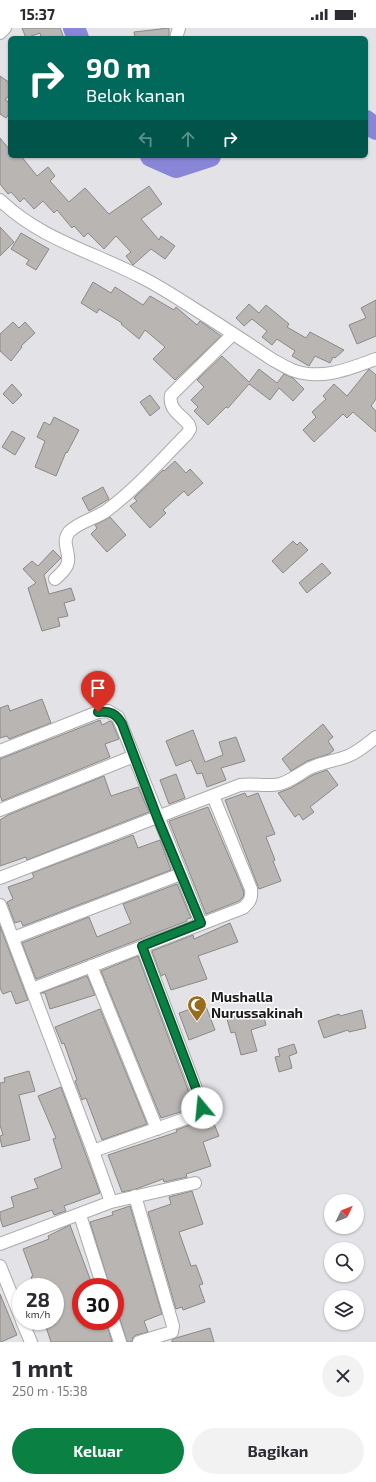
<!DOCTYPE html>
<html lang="id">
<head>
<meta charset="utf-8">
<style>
	:root { --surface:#fff; --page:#f2f2f3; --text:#2b2b33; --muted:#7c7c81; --accent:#0b8043 }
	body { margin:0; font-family:"Exo 2",sans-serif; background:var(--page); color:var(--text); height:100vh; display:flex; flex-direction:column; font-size:15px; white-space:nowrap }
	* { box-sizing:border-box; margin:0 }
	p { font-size:13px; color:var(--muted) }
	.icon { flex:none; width:22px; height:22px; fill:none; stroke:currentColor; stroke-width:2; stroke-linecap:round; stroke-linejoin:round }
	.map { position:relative; height:1314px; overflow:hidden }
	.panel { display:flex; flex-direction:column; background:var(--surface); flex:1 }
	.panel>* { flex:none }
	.hud { position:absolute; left:8px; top:8px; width:360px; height:122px; border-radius:6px; box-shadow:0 1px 3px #0004; background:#00695c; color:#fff; overflow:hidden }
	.needle { width:26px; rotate:47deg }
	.tools { position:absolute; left:324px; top:1166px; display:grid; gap:8px }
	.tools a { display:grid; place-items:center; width:40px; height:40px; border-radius:50%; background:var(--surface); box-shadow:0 1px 3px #0004; font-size:20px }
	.speed { position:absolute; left:12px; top:1250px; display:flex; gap:8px; font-size:20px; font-weight:700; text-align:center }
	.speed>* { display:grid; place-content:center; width:52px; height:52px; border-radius:50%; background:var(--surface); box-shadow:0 1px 3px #0004; line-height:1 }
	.speed small { font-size:10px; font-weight:400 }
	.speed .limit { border:6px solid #d22; background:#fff; color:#111 }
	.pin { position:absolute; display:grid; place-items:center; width:34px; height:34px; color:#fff; margin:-41px -17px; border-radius:50% 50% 50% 0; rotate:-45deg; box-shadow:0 0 4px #0007 }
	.pin .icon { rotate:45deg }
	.me { position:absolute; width:44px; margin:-22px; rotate:343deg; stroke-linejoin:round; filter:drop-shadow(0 0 3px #0008) }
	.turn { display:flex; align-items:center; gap:14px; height:84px; padding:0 12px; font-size:18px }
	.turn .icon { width:52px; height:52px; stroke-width:2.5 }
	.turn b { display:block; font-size:28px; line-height:34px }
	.lanes { display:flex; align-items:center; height:38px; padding:0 12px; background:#0003; justify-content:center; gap:20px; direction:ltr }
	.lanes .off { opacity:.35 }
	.round { display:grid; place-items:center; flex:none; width:42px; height:42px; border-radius:21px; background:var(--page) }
	.head { display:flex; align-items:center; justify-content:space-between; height:68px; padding:0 12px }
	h1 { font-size:24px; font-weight:700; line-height:30px }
	.primary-button { display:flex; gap:8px; margin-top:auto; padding:8px 12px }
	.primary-button a { flex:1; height:46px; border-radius:24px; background:var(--accent); color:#fff; font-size:16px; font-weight:700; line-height:46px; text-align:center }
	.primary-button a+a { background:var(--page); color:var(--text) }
	.status { display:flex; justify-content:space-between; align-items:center; height:28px; padding:0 20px; background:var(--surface); direction:ltr }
	.status svg { height:11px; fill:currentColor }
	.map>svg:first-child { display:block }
</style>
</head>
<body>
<div class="status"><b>15:37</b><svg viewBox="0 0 49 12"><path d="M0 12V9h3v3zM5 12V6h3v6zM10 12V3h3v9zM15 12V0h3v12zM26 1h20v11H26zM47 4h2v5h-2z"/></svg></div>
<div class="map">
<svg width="376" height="1314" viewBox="0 0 376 1314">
	<rect width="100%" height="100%" fill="#e3e3e7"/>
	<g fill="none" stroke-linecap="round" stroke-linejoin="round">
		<path stroke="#8986d8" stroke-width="22" d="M74,0L78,10
			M366,93L376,101
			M151,128L176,139L210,128"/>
	</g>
	<path fill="#b8b5b2" stroke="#8b8986" d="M22,0H60L64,10H41L40,5L26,10Z
		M169,0V10H135L134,4Z
		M0,48L10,55V66L5,72L10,75V84L6,90L0,86Z
		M0,110L10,122V128H21L37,148L48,139L55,148L50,153L69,174L85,160L109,186L149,158L162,176L141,191L159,212L161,208L175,218L165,231L151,221L133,237L126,228L131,224L116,208L104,221L88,205L84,209L74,198L72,200L57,182L54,185L43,173L34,181L24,170L20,174L11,164L8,166L0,156Z
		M0,199L14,214L0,228Z
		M21,205L49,221L36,242L26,236L29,232L11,221Z
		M93,254L111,265L115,259L143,277L150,268L174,282L176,279L197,297L200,293L221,308L175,352L153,331L165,319L145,302L139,311L121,296L122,295L99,281L97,285L81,275Z
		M376,272V308L357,316L349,297L366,290L361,280Z
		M249,276L259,285L266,277L289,296L287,299L306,310L310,304L344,322L335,330L333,329L330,335L315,328L309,338L292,328L295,323L277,311L272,317L262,309L267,303L252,291L244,298L236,290Z
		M13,294L19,300L25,294L35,305L21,318L22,319L11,333L0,323V306Z
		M222,328L249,354L259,341L277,355L284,346L293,350L304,361L293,373L279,360L270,372L249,356L228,380L226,379L208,397L194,383L198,379L191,372L204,359L197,352Z
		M369,341L376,347V371L371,378L376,383V404L353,384L347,390L343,386L314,414L303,402L316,389L312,384L326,371L323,368L334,356L347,368Z
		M12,356L22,367L13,376L3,366Z
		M150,367L160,380L150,388L140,374Z
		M54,389L79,402L67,425L66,424L56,448L35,439L45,413L37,409L44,394L50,397Z
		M12,403L25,410L15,427L2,419Z
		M175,433L186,445L190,441L203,455L188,468L184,463L163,482L166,485L150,500L130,478L137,473L134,470L163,442L164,443Z
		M103,459L109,471L89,483L82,470Z
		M110,489L126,507L107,524L91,506L97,500L95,497Z
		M293,513L297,517L300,514L308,522L283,545L272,533Z
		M53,522L61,530L44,547L49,566L71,560L75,572L64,575L68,588L58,590L60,598L42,603L28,560L36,555L23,541L32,533L38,538Z
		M322,535L331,545L307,565L299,555Z
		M42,671L51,695L9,711L7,708L0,710V680L8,677L10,683Z
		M100,692L102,697L110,693L112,694L119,711L105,716L110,729L2,773L0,767V731Z
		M323,696L333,709L328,713L334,722L329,726L307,733L291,743L282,731Z
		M193,702L205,734L223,727L219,714L236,709L245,733L221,740L226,752L207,759L202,745L197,746L191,732L176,738L166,713Z
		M327,742L338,757L310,779L314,784L303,792L299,786L295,789L278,765L291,760L313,747Z
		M176,746L185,770L169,776L160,752Z
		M104,748L111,768L138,759L149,784L27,832L26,829L0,838V792L8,787Z
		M245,765L247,769L258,765L275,806L266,809L275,832L273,833L281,853L259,861L225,772Z
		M208,779L244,864L243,869L239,873L206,886L169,793Z
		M133,807L138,820L160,812L171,842L23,898L21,893L15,895L7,874L13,871L8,859L31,851L34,849L32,845Z
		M177,856L191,890L187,891V893L36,951L22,915L89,889L97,909L131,895L123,876Z
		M230,895L238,914L198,928L207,951L171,962L165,946L161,948L152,923L193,907L194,911Z
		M0,898L28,972L16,976L11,963L3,966L0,960Z
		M138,928L194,1078L190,1081L161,1090L101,943Z
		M87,948L95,967L50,981L45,965H41Z
		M205,976L215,1002L189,1012L179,985Z
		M100,981L147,1096L102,1112L86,1070L82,1072L75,1053L77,1052L64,1015L62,1016L55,999Z
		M262,982L266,997L251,1002L257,1023L241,1027L235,1004L231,1005L227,991L244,986V988Z
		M362,982L366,1000L349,1004L348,1002L324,1010L318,993L339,986L340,988Z
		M294,1016L297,1025L289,1028L292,1040L279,1044L275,1029L280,1028L278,1021Z
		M29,1043L35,1063L19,1067L30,1112L2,1119L0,1110V1108L3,1107L0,1097V1055L5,1054L4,1050Z
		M61,1059L100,1165L64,1178L66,1183L54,1187L52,1182L3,1199L0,1190V1184L14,1179L11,1169L38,1160L34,1151L62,1140L53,1111L56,1110L38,1068Z
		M210,1086L219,1108L203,1114L211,1138L186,1146L187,1149L164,1154L163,1151L136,1161L122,1164L108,1127L177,1104L176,1102L196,1095Z
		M192,1163L203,1196L179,1204L191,1238L196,1237L203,1256L199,1257L205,1274L183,1282L182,1279L176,1281L148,1184L171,1176L169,1169Z
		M130,1178L162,1286L144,1293L148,1304L136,1307L133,1309L132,1314H127L120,1291L115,1286V1259H110L90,1194L113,1187L112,1184Z
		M70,1197L93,1259H81V1293H106L112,1314H51L44,1293H55V1259H35L31,1249L33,1248L23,1221L49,1211L48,1208Z
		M0,1266L17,1307L1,1314H0Z
		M210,1300L214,1314H172V1312L176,1310Z"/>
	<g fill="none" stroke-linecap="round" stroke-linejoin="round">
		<g stroke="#aaaaad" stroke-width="14">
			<path id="minor" d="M0,5L5,0
				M176,10L179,0
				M0,172C40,211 93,224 141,249C159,258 176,269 193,280C220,297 246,314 273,332C279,335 285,339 292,342C321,353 349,341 376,331
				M55,551C60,546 67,541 68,534C70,524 61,514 69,504C77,495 96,490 106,483C136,461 161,432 187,406L190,401L189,397C182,387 168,382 171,367L233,306
				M0,723L98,684L108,683L118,689L134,728
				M0,782L134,728L201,895
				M0,850L240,757C253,755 267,759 280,756C291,753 300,745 310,740C322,734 335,733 348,728C358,724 367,716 376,709
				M0,877L93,1123L111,1174
				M13,910L181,846
				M91,938L157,1101
				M32,961L243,880C250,874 252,870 251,861L213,768
				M93,1123L193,1088C200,1085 202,1081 201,1074L142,918
				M135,1168L173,1298L172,1304L139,1314
				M80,1187L103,1259
				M0,1216L111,1174L195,1155
				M0,1238L21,1290
				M22,1293L31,1314
				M113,1293L120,1314"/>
		</g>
		<use href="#minor" stroke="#fff" stroke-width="12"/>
	</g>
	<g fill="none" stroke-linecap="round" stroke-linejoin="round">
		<g stroke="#07532c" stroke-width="10">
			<path id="route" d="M98,684C110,683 116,685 122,696L157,789L201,895L142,918L201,1074L202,1080"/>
		</g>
		<use href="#route" stroke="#0b8043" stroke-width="7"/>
	</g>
	<defs>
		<g id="mosque-pin" transform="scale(1)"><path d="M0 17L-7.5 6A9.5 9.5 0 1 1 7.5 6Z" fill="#986c1a" stroke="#fff"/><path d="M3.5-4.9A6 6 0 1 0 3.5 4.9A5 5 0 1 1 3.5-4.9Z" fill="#fff"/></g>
	</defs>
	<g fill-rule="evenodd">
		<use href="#mosque-pin" x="197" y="977"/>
	</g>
	<g text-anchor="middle" stroke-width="3" stroke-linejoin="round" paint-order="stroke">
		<g font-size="14" font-weight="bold" fill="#1a1a1b" stroke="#fff" text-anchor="start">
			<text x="211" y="974">Mushalla<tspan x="211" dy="16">Nurussakinah</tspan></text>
		</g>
	</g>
</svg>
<div class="tools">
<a><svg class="needle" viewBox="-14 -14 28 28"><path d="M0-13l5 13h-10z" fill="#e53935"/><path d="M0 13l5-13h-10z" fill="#7c7c81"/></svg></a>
<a><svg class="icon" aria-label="search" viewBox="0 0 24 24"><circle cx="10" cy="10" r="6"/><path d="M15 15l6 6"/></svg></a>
<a><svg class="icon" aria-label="layers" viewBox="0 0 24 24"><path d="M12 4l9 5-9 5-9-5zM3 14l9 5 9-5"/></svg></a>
</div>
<div class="speed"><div>28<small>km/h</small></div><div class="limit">30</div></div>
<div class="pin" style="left:98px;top:684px;background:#d93025"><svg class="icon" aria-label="arrive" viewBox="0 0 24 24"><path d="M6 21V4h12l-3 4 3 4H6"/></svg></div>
<svg class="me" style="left:202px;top:1080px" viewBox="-20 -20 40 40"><circle r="19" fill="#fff"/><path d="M0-13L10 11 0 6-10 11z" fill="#0b8043"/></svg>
<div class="hud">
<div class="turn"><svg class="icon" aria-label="right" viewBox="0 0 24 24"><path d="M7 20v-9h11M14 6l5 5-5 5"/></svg><div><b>90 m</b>Belok kanan</div></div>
<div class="lanes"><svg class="icon off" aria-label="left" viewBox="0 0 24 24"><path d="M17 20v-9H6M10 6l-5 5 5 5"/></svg><svg class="icon off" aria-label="ahead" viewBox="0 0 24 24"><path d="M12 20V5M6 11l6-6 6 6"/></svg><svg class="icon" aria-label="right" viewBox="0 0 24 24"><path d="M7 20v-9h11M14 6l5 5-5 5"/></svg></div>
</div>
</div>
<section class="panel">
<div class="head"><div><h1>1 mnt</h1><p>250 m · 15:38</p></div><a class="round"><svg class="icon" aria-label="close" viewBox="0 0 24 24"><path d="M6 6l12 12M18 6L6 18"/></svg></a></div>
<div class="primary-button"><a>Keluar</a><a>Bagikan</a></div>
</section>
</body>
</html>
